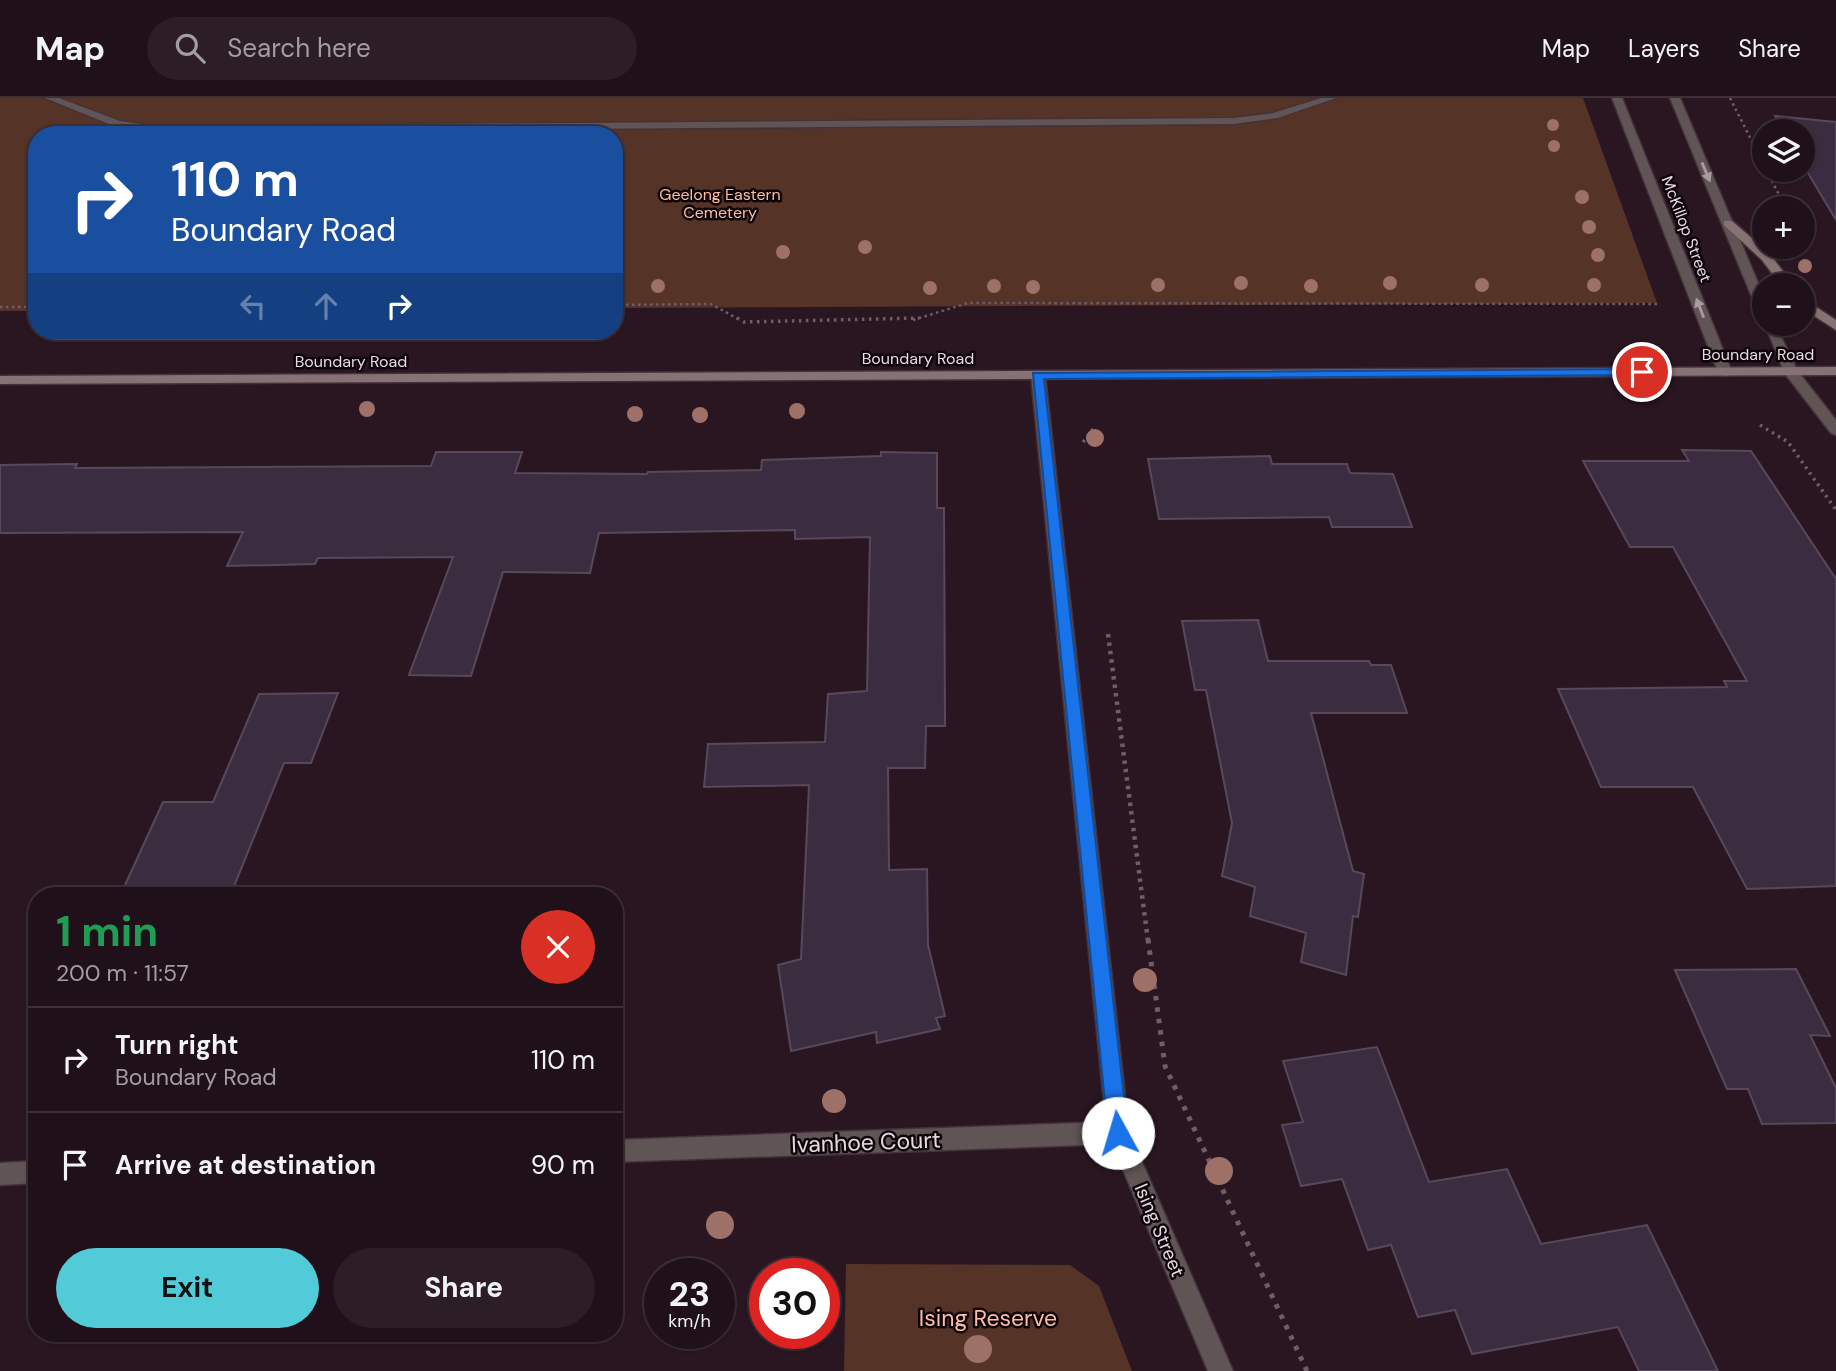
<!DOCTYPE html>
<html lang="en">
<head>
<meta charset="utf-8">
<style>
	:root { --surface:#201019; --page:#2d1e26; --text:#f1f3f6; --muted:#a29da2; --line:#3d3038; --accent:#52cbd8 }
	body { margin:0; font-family:"DM Sans",sans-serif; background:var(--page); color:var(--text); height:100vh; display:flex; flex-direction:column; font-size:26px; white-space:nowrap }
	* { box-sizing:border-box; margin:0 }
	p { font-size:23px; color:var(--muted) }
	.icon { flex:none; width:38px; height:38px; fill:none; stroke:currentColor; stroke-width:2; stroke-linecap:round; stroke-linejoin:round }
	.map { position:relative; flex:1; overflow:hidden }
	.panel { position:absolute; left:28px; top:789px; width:595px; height:455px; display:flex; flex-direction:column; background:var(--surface); border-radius:28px; box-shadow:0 2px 5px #0004,0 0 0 2px var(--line) }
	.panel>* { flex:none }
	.hud { position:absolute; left:28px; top:28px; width:595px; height:214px; border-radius:28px; box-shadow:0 2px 5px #0004,0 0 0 2px var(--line); background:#1a4fa0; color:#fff; overflow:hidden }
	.tools { position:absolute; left:1752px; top:21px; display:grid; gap:14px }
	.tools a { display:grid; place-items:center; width:63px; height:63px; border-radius:50%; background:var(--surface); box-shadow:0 2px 5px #0004,0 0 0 2px var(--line); font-size:35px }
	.speed { position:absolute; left:644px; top:1160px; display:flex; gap:14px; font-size:35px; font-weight:700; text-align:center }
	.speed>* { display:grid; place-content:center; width:91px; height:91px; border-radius:50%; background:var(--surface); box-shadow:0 2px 5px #0004,0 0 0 2px var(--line); line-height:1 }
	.speed small { font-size:18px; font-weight:400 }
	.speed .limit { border:10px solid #d22; background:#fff; color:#111 }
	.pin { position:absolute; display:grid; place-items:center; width:60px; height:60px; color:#fff; margin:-30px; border:4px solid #fff; border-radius:50%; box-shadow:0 2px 7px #0007 }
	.me { position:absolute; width:77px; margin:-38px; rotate:354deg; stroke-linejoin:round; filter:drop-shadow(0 0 5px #0008) }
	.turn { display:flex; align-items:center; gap:24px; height:147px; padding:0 28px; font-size:32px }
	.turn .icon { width:91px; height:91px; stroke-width:2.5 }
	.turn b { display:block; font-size:49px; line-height:60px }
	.lanes { display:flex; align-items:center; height:66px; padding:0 28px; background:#0003; justify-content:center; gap:35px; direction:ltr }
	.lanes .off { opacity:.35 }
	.round { display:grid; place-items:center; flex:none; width:74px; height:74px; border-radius:37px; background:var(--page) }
	.headline { display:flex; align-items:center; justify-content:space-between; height:119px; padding:0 28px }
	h1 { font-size:42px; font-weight:700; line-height:52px; color:#1e9e55 }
	.primary-button { display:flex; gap:14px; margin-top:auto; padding:14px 28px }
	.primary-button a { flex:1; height:80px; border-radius:42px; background:var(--accent); color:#111; font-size:28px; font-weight:700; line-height:80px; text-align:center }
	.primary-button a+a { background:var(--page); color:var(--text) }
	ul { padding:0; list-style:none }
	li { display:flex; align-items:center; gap:21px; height:105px; padding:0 28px; border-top:2px solid var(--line) }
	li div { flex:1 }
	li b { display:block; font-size:26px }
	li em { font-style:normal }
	header { display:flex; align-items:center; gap:42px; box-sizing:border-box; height:98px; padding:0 35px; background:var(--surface); border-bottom:2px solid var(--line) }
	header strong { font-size:33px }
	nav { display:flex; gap:38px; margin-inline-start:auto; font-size:24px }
	.search { width:490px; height:63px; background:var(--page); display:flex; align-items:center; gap:18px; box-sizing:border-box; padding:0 24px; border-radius:38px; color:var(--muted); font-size:26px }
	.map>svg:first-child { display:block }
</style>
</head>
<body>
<header>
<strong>Map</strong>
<div class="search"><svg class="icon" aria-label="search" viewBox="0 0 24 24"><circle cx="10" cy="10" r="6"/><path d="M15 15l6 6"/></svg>Search here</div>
<nav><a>Map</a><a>Layers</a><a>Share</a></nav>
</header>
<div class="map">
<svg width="1836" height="1273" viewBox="0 0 1836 1273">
	<rect width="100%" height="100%" fill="#2a1621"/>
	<path fill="#553427" d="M0,0H1583L1657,205L614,210V37H37V213H0Z
		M846,1166L1070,1167L1099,1188L1132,1273H844Z"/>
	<path fill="#3b2d3f" stroke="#57485c" stroke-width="2" d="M1775,18L1836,24V122L1802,65V33H1784Z
		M1682,352L1751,353L1836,481V788L1747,791L1693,689H1601L1558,591L1727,589L1724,583H1747L1673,449H1630L1583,363H1689Z
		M436,354H522L515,375L647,376L648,374L761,372L762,362L881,358V354L937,355V410H944L945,628H926L925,670H888L889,772L927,771L928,847L945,918L936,920L940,931L877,945L876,934L791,953L778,867L801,861L809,687L704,689L708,646L825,644L828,596L867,593L870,439L795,441V432L599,435L590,475L503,474L471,578L409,577L453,459L318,460L315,466L227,468L243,434L0,435V367L77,366L75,370L431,368Z
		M1270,358L1272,366H1347L1350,375L1393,376L1412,429H1332L1329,419L1159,421L1148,361Z
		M1258,522L1268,563H1369L1371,567H1391L1407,615H1311L1353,773L1364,776L1358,819L1353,818L1346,877L1301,864L1306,835L1250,818L1255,789L1222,778L1232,725L1206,592H1195L1182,523Z
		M338,595L311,665H284L233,791L174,792L171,798H120L163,704H213L259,596Z
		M1796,871L1830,938L1810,937L1836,990V1025L1762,1026L1748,991H1727L1675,872Z
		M1377,949L1429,1084L1507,1071L1541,1146L1647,1127L1718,1273H1639L1618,1229L1472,1256L1455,1212L1418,1219L1391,1147L1368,1152L1342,1081L1301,1088L1282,1027L1303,1024L1283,963Z"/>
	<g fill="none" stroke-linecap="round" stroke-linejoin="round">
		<g stroke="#44313c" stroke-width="3">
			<path id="service" d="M45,0H59L120,23L156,28L1234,20L1273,15L1321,0H1336L1278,20L1234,26L156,34L114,28Z"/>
		</g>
		<g stroke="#44313c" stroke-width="3">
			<path id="minor" d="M1791,270L1796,271L1836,322V337L1831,335L1786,277V271Z
				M1038,273L1045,277L1129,1034L1233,1273H1208L1112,1046L614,1064V1042L1106,1024L1031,277Z
				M37,1063V1085L0,1087V1065Z"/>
		</g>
		<g stroke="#44313c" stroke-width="3">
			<path id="tertiary" d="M1612,0H1622L1732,274L1730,277L1725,278L1718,274Z
				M1670,0H1680L1764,199V218L1758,214Z
				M1764,224L1775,226L1798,274L1796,277H1786L1784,274Z"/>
		</g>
		<g stroke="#44313c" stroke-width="3">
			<path id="secondary" d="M1724,123H1732L1770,156L1793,187H1781L1762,162L1724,127Z
				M1802,200L1836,222V232L1802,210Z
				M1836,269V277L0,286V278Z"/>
		</g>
		<path stroke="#6f5d67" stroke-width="2.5" stroke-dasharray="2.5 3.5" stroke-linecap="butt" d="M1730,0L1764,67
			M1766,72L1786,110
			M614,207L711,206L740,222
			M0,209H37
			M913,222L968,205L1659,206"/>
		<path stroke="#6f5d67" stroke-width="3.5" stroke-dasharray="2.5 4.5" stroke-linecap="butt" d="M737,220L744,224L919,220
			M1760,327L1788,344L1836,412
			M1083,344L1093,331"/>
		<path stroke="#6f5d67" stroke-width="4.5" stroke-dasharray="3.5 5" stroke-linecap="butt" d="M1108,536L1148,843"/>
		<path stroke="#6f5d67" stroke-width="5" stroke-dasharray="4.5 7" stroke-linecap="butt" d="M1148,841L1165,968L1307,1273"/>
		<use href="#service" fill="#605454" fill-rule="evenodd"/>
		<use href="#minor" fill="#605454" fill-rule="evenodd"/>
		<use href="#tertiary" fill="#605454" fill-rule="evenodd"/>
		<use href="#secondary" fill="#867273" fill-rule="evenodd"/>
	</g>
	<g fill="#9e7168">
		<circle cx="1553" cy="27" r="6"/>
		<circle cx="1554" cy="48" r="6"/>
		<circle cx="1582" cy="99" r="7"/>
		<circle cx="1589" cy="129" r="7"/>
		<circle cx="865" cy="149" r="7"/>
		<circle cx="783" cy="154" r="7"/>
		<circle cx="1598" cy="157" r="7"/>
		<circle cx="1805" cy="168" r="7"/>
		<circle cx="1241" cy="185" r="7"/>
		<circle cx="1390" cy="185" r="7"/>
		<circle cx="1158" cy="187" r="7"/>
		<circle cx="1482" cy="187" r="7"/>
		<circle cx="1594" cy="187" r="7"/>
		<circle cx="658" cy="188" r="7"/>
		<circle cx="994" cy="188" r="7"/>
		<circle cx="1311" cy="188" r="7"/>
		<circle cx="1033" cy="189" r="7"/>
		<circle cx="930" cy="190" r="7"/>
		<circle cx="367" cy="311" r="8"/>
		<circle cx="797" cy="313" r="8"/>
		<circle cx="635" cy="316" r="8"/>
		<circle cx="700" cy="317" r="8"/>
		<circle cx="1095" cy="340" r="9"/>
		<circle cx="1145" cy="882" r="12"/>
		<circle cx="834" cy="1003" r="12"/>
		<circle cx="1219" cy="1073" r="14"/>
		<circle cx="720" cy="1127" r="14"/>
		<circle cx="978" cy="1251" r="14"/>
	</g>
	<defs><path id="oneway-solid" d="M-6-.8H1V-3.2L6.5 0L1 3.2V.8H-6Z" transform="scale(1.75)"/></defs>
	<g fill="#aa9da1">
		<use href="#oneway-solid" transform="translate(1706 74) rotate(67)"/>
		<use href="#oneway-solid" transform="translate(1700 210) rotate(-111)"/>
	</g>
	<path fill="#1a73e8" stroke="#114b97" stroke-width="2" d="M1642,271L1648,274L1646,277L1044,281L1128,1035L1125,1042L1118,1045L1110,1042L1108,1035L1033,275Z"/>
	<g text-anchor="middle" stroke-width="5" stroke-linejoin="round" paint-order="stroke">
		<g font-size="16" fill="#fdbca2" stroke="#0d0509">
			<text x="720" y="102">Geelong Eastern<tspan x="720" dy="18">Cemetery</tspan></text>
		</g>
		<g font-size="16" fill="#e7d9e0" stroke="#0d0509">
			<text transform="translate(1687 131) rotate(69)" y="6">McKillop Street</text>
			<text x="1758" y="262">Boundary Road</text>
			<text x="918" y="266">Boundary Road</text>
			<text x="351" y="269">Boundary Road</text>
		</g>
		<g font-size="19" fill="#e7d9e0" stroke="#0d0509">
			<text transform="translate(1160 1132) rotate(67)" y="7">Ising Street</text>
		</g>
		<g font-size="23" fill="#e7d9e0" stroke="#0d0509">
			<text transform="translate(866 1044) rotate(-2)" y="8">Ivanhoe Court</text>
		</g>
		<g font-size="23" fill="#fdbca2" stroke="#0d0509">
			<text x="988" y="1228">Ising Reserve</text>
		</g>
	</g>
</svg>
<div class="tools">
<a><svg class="icon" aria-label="layers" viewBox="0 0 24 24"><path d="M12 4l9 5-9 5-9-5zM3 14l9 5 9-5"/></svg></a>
<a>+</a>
<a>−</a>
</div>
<div class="speed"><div>23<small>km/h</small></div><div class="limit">30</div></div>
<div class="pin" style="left:1642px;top:274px;background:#d93025"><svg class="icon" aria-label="arrive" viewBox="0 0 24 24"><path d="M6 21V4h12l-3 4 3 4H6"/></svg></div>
<svg class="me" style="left:1118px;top:1035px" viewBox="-20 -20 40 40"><circle r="19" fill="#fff"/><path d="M0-13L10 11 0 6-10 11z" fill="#1a73e8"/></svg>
<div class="hud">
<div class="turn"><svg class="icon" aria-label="right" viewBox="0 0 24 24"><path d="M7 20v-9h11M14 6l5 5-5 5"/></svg><div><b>110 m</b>Boundary Road</div></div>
<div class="lanes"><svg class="icon off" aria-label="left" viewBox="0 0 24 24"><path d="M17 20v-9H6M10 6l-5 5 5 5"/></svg><svg class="icon off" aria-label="ahead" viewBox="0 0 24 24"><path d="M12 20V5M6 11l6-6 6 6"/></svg><svg class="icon" aria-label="right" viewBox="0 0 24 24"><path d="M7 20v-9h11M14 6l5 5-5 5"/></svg></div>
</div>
<section class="panel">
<div class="headline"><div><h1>1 min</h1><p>200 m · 11:57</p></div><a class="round" style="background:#d93025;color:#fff"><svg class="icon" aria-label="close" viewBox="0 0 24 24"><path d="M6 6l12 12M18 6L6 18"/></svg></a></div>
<ul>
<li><svg class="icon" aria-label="right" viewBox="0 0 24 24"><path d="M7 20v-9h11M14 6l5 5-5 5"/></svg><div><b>Turn right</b><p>Boundary Road</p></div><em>110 m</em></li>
<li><svg class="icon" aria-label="arrive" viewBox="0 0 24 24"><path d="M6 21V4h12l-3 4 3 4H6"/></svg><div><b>Arrive at destination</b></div><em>90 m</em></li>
</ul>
<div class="primary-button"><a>Exit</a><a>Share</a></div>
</section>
</div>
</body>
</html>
